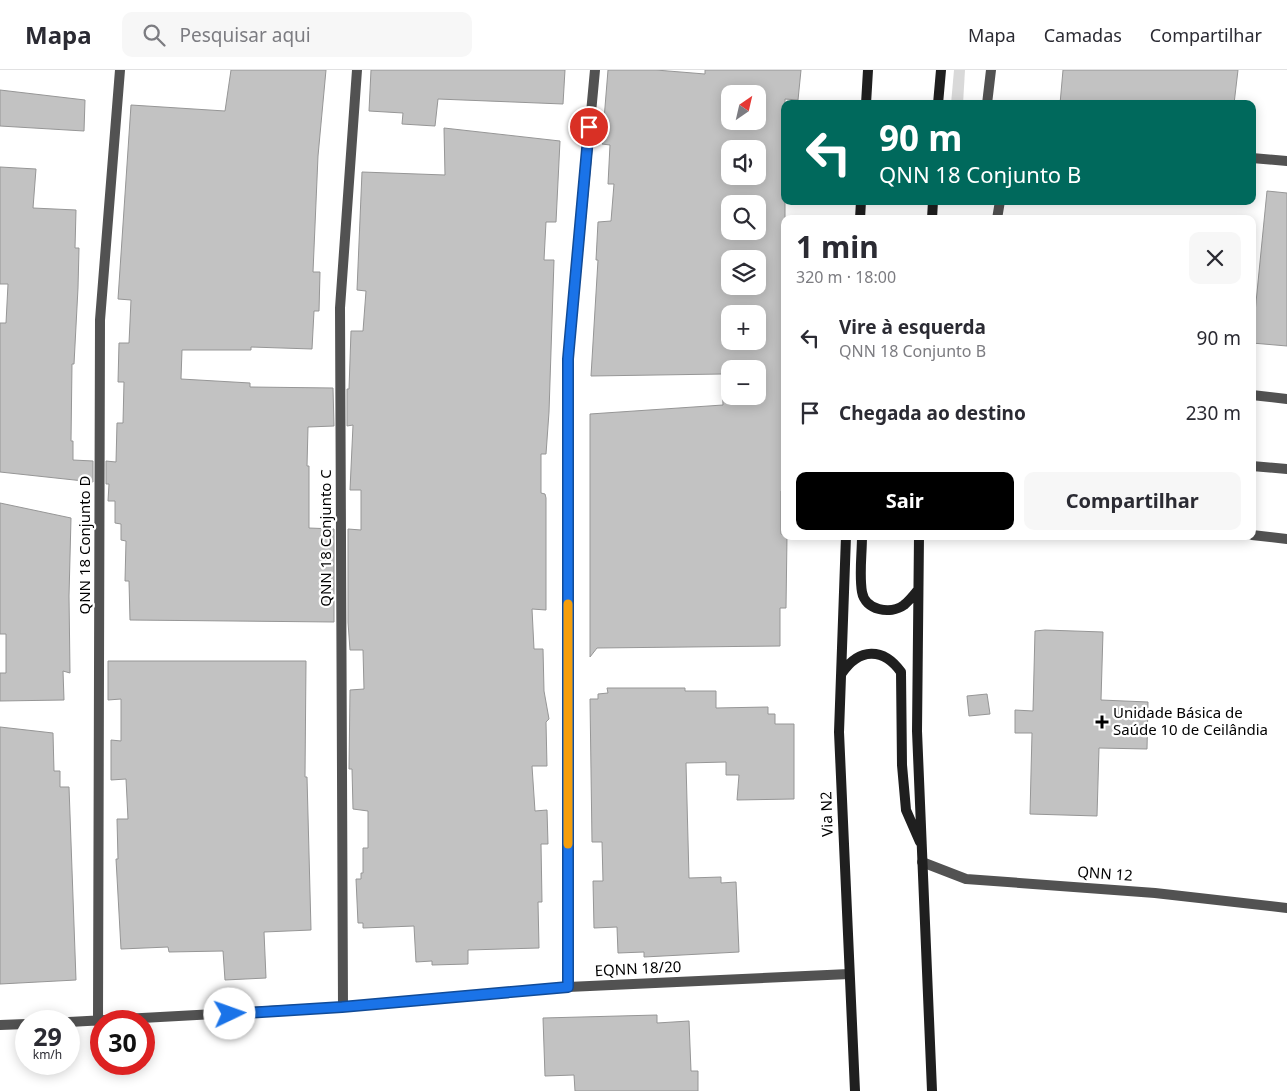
<!DOCTYPE html>
<html lang="pt">
<head>
<meta charset="utf-8">
<style>
	:root { --surface:#fff; --page:#f7f7f7; --text:#2b2b33; --muted:#7c7c81; --line:#e1e1e2; --accent:#000 }
	body { margin:0; font-family:"Noto Sans",sans-serif; background:var(--page); color:var(--text); height:100vh; display:flex; flex-direction:column; font-size:19px; white-space:nowrap }
	* { box-sizing:border-box; margin:0 }
	p { font-size:16px; color:var(--muted) }
	.icon { flex:none; width:28px; height:28px; fill:none; stroke:currentColor; stroke-width:2; stroke-linecap:round; stroke-linejoin:round }
	.map { position:relative; flex:1; overflow:hidden }
	.sheet { position:absolute; left:781px; top:145px; width:475px; height:325px; display:flex; flex-direction:column; background:var(--surface); border-radius:10px; box-shadow:0 2px 12px #0003 }
	.sheet>* { flex:none }
	.guide { position:absolute; left:781px; top:30px; width:475px; height:105px; border-radius:10px; box-shadow:0 2px 12px #0003; background:#00695c; color:#fff; overflow:hidden }
	.needle { width:32px; rotate:34deg }
	.tools { position:absolute; left:721px; top:15px; display:grid; gap:10px }
	.tools a { display:grid; place-items:center; width:45px; height:45px; border-radius:10px; background:var(--surface); box-shadow:0 2px 12px #0003; font-size:25px }
	.speed { position:absolute; left:15px; top:940px; display:flex; gap:10px; font-size:25px; font-weight:700; text-align:center }
	.speed>* { display:grid; place-content:center; width:65px; height:65px; border-radius:50%; background:var(--surface); box-shadow:0 2px 12px #0003; line-height:1 }
	.speed small { font-size:12px; font-weight:400 }
	.speed .limit { border:8px solid #d22; background:#fff; color:#111 }
	.pin { position:absolute; display:grid; place-items:center; width:42px; height:42px; color:#fff; margin:-21px; border:2px solid #fff; border-radius:50%; box-shadow:0 1px 5px #0007 }
	.me { position:absolute; width:55px; margin:-28px; rotate:87deg; stroke-linejoin:round; filter:drop-shadow(0 0 4px #0008) }
	.turn { display:flex; align-items:center; gap:18px; height:105px; padding:0 15px; font-size:22px }
	.turn .icon { width:65px; height:65px; stroke-width:2.5 }
	.turn b { display:block; font-size:35px; line-height:42px }
	.round { display:grid; place-items:center; flex:none; width:52px; height:52px; border-radius:10px; background:var(--page) }
	.overview { display:flex; align-items:center; justify-content:space-between; height:85px; padding:0 15px }
	h1 { font-size:30px; font-weight:700; line-height:38px }
	.action { display:flex; gap:10px; margin-top:auto; padding:10px 15px }
	.action a { flex:1; height:58px; border-radius:10px; background:var(--accent); color:#fff; font-size:20px; font-weight:700; line-height:58px; text-align:center }
	.action a+a { background:var(--page); color:var(--text) }
	ul { padding:0; list-style:none }
	li { display:flex; align-items:center; gap:15px; height:75px; padding:0 15px }
	li div { flex:1 }
	li b { display:block; font-size:19px }
	li em { font-style:normal }
	header { display:flex; align-items:center; gap:30px; box-sizing:border-box; height:70px; padding:0 25px; background:var(--surface); border-bottom:1px solid var(--line) }
	header strong { font-size:24px }
	nav { display:flex; gap:28px; margin-inline-start:auto; font-size:18px }
	.search { width:350px; height:45px; background:var(--page); display:flex; align-items:center; gap:12px; box-sizing:border-box; padding:0 18px; border-radius:10px; color:var(--muted); font-size:19px }
	.map>svg:first-child { display:block }
</style>
</head>
<body>
<header>
<strong>Mapa</strong>
<div class="search"><svg class="icon" aria-label="search" viewBox="0 0 24 24"><circle cx="10" cy="10" r="6"/><path d="M15 15l6 6"/></svg>Pesquisar aqui</div>
<nav><a>Mapa</a><a>Camadas</a><a>Compartilhar</a></nav>
</header>
<div class="map">
<svg width="1287" height="1021" viewBox="0 0 1287 1021">
	<rect width="100%" height="100%" fill="#fff"/>
	<path fill="#d9d9d9" d="M954,0H965L963,34H951Z"/>
	<path fill="#c2c2c2" stroke="#969696" fill-rule="evenodd" d="M231,0H326L318,86L313,202H320L319,241H314L312,279L251,277V280H182L181,309L250,313V317L333,318L334,356L308,357L307,396H309V458L334,459V552L130,550L129,511H125L126,471L121,470V454L115,453V431H108L109,414H106V391L116,392L117,353H123L124,312H118L119,273H129L131,230L118,229L131,35L225,41Z
		M371,0H565L563,34L438,29L435,56L402,54L403,43L369,41Z
		M608,0H656L705,4V0H801L798,30L785,29V421H781V464L787,466L786,538H780V576L597,578L590,587V344L723,335L722,304L591,306L598,190H596L598,152L611,151L614,114H608L610,75L602,74ZM730,24H758V51H730ZM730,79H758V106H730ZM730,134H758V161H730ZM730,189H758V216H730ZM730,244H758V271H730ZM730,299H758V326H730Z
		M1063,0H1238L1234,34H1060Z
		M0,20L85,30L84,61L0,56Z
		M444,58L560,71L556,152H546L544,190H554L549,342L546,384H541V423L545,424L546,428V540L532,539L534,579H543L544,621L549,649L546,652L547,696H532L535,741L547,740L548,774H541L542,832H538L539,878L468,880V894L432,895V891L416,892L414,856L363,858V853H358L356,809H361V803H363V778H368V741L353,739L352,699H349L350,620L364,619L363,580H350L348,552V459L361,460V420H350L353,355L347,356V319H349L351,261H363L366,221L357,220L362,102L445,105Z
		M0,97L36,99L33,138L76,140L75,178H79L78,218L74,294H72L71,371H73V390L93,391V412L0,402V253H6L8,214H0Z
		M1267,121L1287,123V276L1252,273Z
		M0,433L71,448L69,526L70,603L63,601L64,630L0,631V603H6V564H0Z
		M1045,560L1103,562L1101,630L1148,632L1147,679L1099,678L1097,746L1030,744L1032,663H1015V640L1033,641L1035,561Z
		M108,591H306L305,707H307L311,860L264,862L266,908L225,910L223,881L169,882L168,877L121,879L116,789H118L117,749H128L126,709L111,710V670L121,671V629L108,630Z
		M607,618H685V621H716V638L768,637V644H775V654H794V729L737,730L739,705H726V692L686,693L689,808L721,807V813L736,812L739,882L644,887V882L618,883L617,857L594,858L593,811H603L602,772H592L590,629H598V624L608,623Z
		M987,624L990,644L969,646L967,626Z
		M0,657L53,663L54,701H60V717H69L76,910L0,914Z
		M657,945V953L689,951L691,1001H698V1021H575L574,1005L545,1006L543,948Z"/>
	<g fill="none" stroke-linecap="round" stroke-linejoin="round">
		<path stroke="#525252" stroke-width="10" d="M987,34L991,0
			M1252,88L1287,91
			M997,149L1000,131
			M1252,325L1287,329
			M1252,396L1287,399
			M1252,465L1287,469
			M568,917V289L595,0
			M343,937L340,238L357,0
			M98,951L100,250L120,0
			M69,952L343,937L568,917L849,904
			M0,955L26,954"/>
		<path stroke="#525252" stroke-width="10" d="M922,792L966,809L1155,823L1287,838"/>
		<path stroke="#1f1f1f" stroke-width="10" d="M866,34L868,0
			M938,34L941,0
			M860,149L861,131
			M932,149L933,131
			M846,466L839,662L855,1021
			M862,466C862,484 859,505 862,522C865,540 890,545 904,535C909,531 913,526 917,521
			M919,466L917,661L932,1021
			M842,603C859,578 883,577 901,602L902,695L906,740L920,772"/>
	</g>
	<g fill="none" stroke-linecap="round" stroke-linejoin="round">
		<g stroke="#114b97" stroke-width="12">
			<path id="route" d="M230,944L342,937L568,917V289L589,57"/>
		</g>
		<use href="#route" stroke="#1a73e8" stroke-width="9"/>
		<path stroke="#f59e0b" stroke-width="9" d="M568,774V534"/>
	</g>
	<path fill="#000" stroke="#fff" stroke-width="2" d="M1099.5 644.5h5v5h5v5h-5v5h-5v-5h-5v-5h5z"/>
	<g text-anchor="middle" stroke-width="4.5" stroke-linejoin="round" paint-order="stroke">
		<g font-size="15" fill="#000" stroke="#fff">
			<text transform="translate(326 468) rotate(-90)" y="5">QNN 18 Conjunto C</text>
			<text transform="translate(85 475) rotate(-90)" y="5">QNN 18 Conjunto D</text>
			<text transform="translate(827 744) rotate(-92)" y="5">Via N2</text>
			<text transform="translate(1105 804) rotate(4)" y="5">QNN 12</text>
			<text transform="translate(638 899) rotate(-3)" y="5">EQNN 18/20</text>
		</g>
		<g font-size="15" fill="#000" stroke="#fff" text-anchor="start">
			<text x="1113" y="648">Unidade Básica de<tspan x="1113" dy="17">Saúde 10 de Ceilândia</tspan></text>
		</g>
	</g>
</svg>
<div class="tools">
<a><svg class="needle" viewBox="-14 -14 28 28"><path d="M0-13l5 13h-10z" fill="#e53935"/><path d="M0 13l5-13h-10z" fill="#7c7c81"/></svg></a>
<a><svg class="icon" aria-label="sound" viewBox="0 0 24 24"><path d="M4 9h4l5-4v14l-5-4H4zM17 9q2 3 0 6"/></svg></a>
<a><svg class="icon" aria-label="search" viewBox="0 0 24 24"><circle cx="10" cy="10" r="6"/><path d="M15 15l6 6"/></svg></a>
<a><svg class="icon" aria-label="layers" viewBox="0 0 24 24"><path d="M12 4l9 5-9 5-9-5zM3 14l9 5 9-5"/></svg></a>
<a>+</a>
<a>−</a>
</div>
<div class="speed"><div>29<small>km/h</small></div><div class="limit">30</div></div>
<div class="pin" style="left:589px;top:57px;background:#d93025"><svg class="icon" aria-label="arrive" viewBox="0 0 24 24"><path d="M6 21V4h12l-3 4 3 4H6"/></svg></div>
<svg class="me" style="left:230px;top:944px" viewBox="-20 -20 40 40"><circle r="19" fill="#fff"/><path d="M0-13L10 11 0 6-10 11z" fill="#1a73e8"/></svg>
<div class="guide">
<div class="turn"><svg class="icon" aria-label="left" viewBox="0 0 24 24"><path d="M17 20v-9H6M10 6l-5 5 5 5"/></svg><div><b>90 m</b>QNN 18 Conjunto B</div></div>
</div>
<section class="sheet">
<div class="overview"><div><h1>1 min</h1><p>320 m · 18:00</p></div><a class="round"><svg class="icon" aria-label="close" viewBox="0 0 24 24"><path d="M6 6l12 12M18 6L6 18"/></svg></a></div>
<ul>
<li><svg class="icon" aria-label="left" viewBox="0 0 24 24"><path d="M17 20v-9H6M10 6l-5 5 5 5"/></svg><div><b>Vire à esquerda</b><p>QNN 18 Conjunto B</p></div><em>90 m</em></li>
<li><svg class="icon" aria-label="arrive" viewBox="0 0 24 24"><path d="M6 21V4h12l-3 4 3 4H6"/></svg><div><b>Chegada ao destino</b></div><em>230 m</em></li>
</ul>
<div class="action"><a>Sair</a><a>Compartilhar</a></div>
</section>
</div>
</body>
</html>
